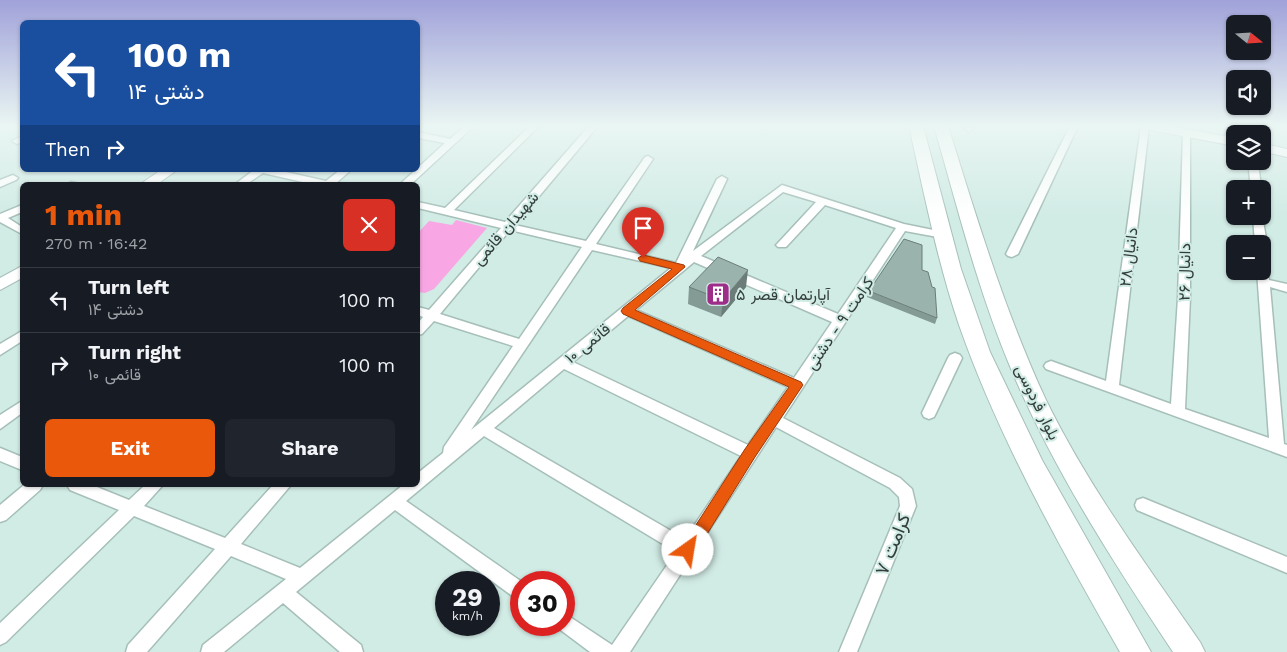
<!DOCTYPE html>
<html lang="en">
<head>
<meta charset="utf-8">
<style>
	:root { --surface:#171b24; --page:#20242c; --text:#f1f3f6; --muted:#9ea1a6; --line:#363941; --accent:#ea580c }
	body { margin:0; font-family:"Work Sans",Vazirmatn,sans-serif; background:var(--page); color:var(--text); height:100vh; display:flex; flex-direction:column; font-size:19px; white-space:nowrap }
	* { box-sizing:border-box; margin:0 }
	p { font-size:16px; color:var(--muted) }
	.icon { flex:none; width:28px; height:28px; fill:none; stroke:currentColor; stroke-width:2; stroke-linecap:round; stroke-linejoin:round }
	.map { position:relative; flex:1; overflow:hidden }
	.sheet { position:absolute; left:20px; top:182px; width:400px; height:305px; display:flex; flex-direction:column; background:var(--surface); border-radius:8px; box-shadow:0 1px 4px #0004 }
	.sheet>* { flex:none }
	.banner { position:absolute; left:20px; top:20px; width:400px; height:152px; border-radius:8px; box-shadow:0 1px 4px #0004; background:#1a4fa0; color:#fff; overflow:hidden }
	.needle { width:32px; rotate:108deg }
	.buttons { position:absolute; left:1226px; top:15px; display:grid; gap:10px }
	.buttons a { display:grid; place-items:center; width:45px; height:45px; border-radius:8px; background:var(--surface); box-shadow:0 1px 4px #0004; font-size:25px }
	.speed { position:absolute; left:435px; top:571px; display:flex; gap:10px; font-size:25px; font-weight:700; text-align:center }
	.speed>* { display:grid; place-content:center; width:65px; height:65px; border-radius:50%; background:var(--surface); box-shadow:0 1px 4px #0004; line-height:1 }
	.speed small { font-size:12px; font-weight:400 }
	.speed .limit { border:8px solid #d22; background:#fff; color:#111 }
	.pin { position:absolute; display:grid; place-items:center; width:42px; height:42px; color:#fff; margin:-51px -21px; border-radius:50% 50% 50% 0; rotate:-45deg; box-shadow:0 0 5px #0007 }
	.pin .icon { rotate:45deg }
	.me { position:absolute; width:55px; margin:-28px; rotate:32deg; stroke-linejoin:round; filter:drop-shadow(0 0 4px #0008) }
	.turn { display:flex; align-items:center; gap:18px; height:105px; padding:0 25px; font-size:22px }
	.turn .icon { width:65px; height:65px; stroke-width:2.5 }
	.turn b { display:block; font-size:35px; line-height:42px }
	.then { display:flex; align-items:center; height:48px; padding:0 25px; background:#0003; gap:10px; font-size:19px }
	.round { display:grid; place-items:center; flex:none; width:52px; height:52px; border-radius:8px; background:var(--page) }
	.headline { display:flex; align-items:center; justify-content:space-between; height:85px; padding:0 25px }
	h1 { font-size:30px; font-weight:700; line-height:38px; color:var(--accent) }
	.primary-button { display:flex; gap:10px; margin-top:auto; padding:10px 25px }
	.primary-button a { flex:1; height:58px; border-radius:8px; background:var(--accent); color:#fff; font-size:20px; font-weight:700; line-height:58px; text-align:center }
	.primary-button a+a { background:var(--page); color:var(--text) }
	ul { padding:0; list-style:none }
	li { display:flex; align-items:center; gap:15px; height:65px; padding:0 25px; border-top:1px solid var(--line) }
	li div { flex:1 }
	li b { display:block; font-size:19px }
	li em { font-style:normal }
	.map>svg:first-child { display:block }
</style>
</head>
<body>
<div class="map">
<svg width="1287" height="652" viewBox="0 0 1287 652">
	<rect width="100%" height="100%" fill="#d1ebe5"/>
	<path fill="#f8a7e4" d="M456,220L487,228L434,289L425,293L418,292V233L429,221L452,225Z"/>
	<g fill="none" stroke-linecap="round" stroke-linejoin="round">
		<g stroke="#a6bfb9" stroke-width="3">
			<path id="minor" d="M465,126H474L410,185H399L445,143L418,138V132L450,139Z
				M530,126H539L454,210L505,222L589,126H598L515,225L586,241L645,157L648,156L653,159L596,244L676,263L717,179L722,176L727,179L693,251L782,185L904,224L943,232L948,235L943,238L905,231L783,418L900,478L912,489L916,506L857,652H839L900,506L899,497L890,488L776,427L630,652H590L558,628L556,625H564V613L612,645L676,552L484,436L406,501L522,582L521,600L515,598L395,510L296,592L361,645L363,652H340L283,603L224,652H201L203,645L286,579L231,556L147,652H126L128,645L215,549L134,516L6,642L0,645V623L119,510L70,490L67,485H92L129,500L145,485H163L144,506L225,538L273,485H291L241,544L300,568L403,485H418V473L443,453L444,447L513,346L434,321L422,334L418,335V323L423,317L418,315V307L429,310L501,228L418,208V202L445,208ZM783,192L816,202L778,243L776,245L778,247H786L825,205L896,228L838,314L701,256ZM510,230L582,247L519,339L440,314ZM592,250L671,268L471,430ZM694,262L832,322L794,378L636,310ZM628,316L788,387L748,445L573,362ZM564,369L741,456L685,539L494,428Z
				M967,126H975L969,132L965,129Z
				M1070,126H1078L1018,254L1012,257L1008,256L1006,254Z
				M1141,126H1149L1119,385L1171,404L1178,298L1183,133L1187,130L1190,131V298L1185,409L1269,438L1257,271H1262V259H1266L1269,280L1287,284V292L1270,287L1284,444L1287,445V457L1046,369L1044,366L1046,363L1051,361L1106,381Z
				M1227,126H1235L1233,143L1230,144L1225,141Z
				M22,136V142L17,144L12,141Z
				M1248,161H1258L1261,189H1251Z
				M254,170H277L326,181L340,170H351L334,185H316L263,173L245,185H234Z
				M13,175L18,178L16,180L0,187V180Z
				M71,182L76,183L77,185H66Z
				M22,205V212L8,218L22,227V234L0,222V214Z
				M1262,215L1267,244L1262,247V244H1255L1253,216Z
				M22,331V341L0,355V344Z
				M955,353L960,355L962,358L936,413L934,417L929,419L924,417L922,413L948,358L950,355Z
				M22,401V413L0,429V415Z
				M0,448L22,457V470L0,461Z
				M24,485H43L40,490L6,520L0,522V505Z
				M1143,498L1287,557V573L1137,510L1135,505L1137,500Z"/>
		</g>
		<g stroke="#a6bfb9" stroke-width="2">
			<path id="secondary" d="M1144,126H1169L1235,138V146L1150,130Z
				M1262,143L1287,149V157L1262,151Z
				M161,170H177L156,185H139Z
				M22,266V278L0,290V278Z"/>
		</g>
		<g stroke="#a6bfb9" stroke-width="2">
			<path id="primary" d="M909,126H923L961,269L990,352L1042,460L1151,652H1120C1060,547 999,439 959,325C937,260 924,193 909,126Z
				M934,126H948C977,219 1005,312 1046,400C1088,486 1146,564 1200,642L1205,652H1173C1112,560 1051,466 1009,364C977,287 957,206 934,126Z"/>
		</g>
		<use href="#minor" fill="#fff" fill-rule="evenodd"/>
		<use href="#secondary" fill="#fff" fill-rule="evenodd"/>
		<use href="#primary" fill="#fff" fill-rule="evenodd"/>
	</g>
	<path fill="#849a95" d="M689,287H746L721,317L688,304Z
		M869,291L937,318L935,324L867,297Z"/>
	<path fill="#6c7d79" d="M748,270L746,287L721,317L723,300Z"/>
	<path fill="#9ab3ad" stroke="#6c7d79" d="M904,239L922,245V270L928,272L932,287L935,288L937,318L869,291Z
		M718,257L748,270L723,300L689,287Z"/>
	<linearGradient id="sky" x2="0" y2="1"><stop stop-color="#a0a2d9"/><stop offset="0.58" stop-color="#eaf6f3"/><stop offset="1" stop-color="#eaf6f3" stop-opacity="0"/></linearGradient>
	<rect width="1287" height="217" fill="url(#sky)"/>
	<path fill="#ea580c" stroke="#983908" d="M643,255L684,265L685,267L635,310L801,382L803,385L755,457L694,555L688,557L683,555L681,550L683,545L745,449L789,387L623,314L621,311L623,308L672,269L640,261L638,258Z"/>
	<defs>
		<g id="building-square" transform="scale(1.25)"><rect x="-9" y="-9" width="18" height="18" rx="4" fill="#9e2c89" stroke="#d1ebe5"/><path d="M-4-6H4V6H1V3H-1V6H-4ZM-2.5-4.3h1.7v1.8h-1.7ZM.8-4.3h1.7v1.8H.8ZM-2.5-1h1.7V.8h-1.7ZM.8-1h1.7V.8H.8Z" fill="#fff"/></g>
	</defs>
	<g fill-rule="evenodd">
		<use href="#building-square" x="718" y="294"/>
	</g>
	<g text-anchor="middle" stroke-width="4" stroke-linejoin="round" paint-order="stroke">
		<g font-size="16" fill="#333d3b" stroke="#d1ebe5">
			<text transform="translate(505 228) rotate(-49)" y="6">شهیدان قائمی</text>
			<text transform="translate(1128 257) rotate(-83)" y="6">دانیال ۲۸</text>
			<text transform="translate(1184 272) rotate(-89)" y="6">دانیال ۲۶</text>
			<text transform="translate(839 323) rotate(-56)" y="6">کرامت ۹ - دشتی</text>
			<text transform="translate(587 343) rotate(-39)" y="6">قائمی ۱۰</text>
			<text transform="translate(1038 402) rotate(64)" y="6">بلوار فردوسی</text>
		</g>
		<g font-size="16" fill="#333d3b" stroke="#d1ebe5" text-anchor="start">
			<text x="736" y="300">آپارتمان قصر ۵</text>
		</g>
		<g font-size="19" fill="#333d3b" stroke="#d1ebe5">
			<text transform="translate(892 544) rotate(-68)" y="7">کرامت ۷</text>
		</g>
	</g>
</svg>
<div class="buttons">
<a><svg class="needle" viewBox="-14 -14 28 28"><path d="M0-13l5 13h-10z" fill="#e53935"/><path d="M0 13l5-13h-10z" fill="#9ea1a6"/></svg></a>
<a><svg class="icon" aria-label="sound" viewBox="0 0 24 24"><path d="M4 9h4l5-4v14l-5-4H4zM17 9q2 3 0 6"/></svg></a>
<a><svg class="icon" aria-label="layers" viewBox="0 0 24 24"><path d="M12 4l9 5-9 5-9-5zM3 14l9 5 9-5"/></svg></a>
<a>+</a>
<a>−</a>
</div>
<div class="speed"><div>29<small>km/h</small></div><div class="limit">30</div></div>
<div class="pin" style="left:643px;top:258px;background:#d93025"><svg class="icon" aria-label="arrive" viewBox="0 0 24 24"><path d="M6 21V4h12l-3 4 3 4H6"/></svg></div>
<svg class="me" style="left:688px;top:550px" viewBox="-20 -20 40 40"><circle r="19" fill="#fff"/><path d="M0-13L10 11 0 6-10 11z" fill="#ea580c"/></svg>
<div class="banner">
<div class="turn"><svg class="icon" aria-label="left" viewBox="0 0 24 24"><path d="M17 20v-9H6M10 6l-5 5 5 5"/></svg><div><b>100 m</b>دشتی ۱۴</div></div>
<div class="then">Then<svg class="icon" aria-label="right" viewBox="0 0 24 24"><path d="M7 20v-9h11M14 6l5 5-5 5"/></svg></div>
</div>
<section class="sheet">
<div class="headline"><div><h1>1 min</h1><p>270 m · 16:42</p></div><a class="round" style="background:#d93025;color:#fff"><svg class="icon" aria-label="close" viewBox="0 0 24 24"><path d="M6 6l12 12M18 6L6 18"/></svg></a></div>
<ul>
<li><svg class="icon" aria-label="left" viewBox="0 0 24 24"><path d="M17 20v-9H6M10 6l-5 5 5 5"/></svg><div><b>Turn left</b><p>دشتی ۱۴</p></div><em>100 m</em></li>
<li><svg class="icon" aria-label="right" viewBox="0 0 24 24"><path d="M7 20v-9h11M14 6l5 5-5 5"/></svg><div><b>Turn right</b><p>قائمی ۱۰</p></div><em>100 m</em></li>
</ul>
<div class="primary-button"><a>Exit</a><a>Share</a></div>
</section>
</div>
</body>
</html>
